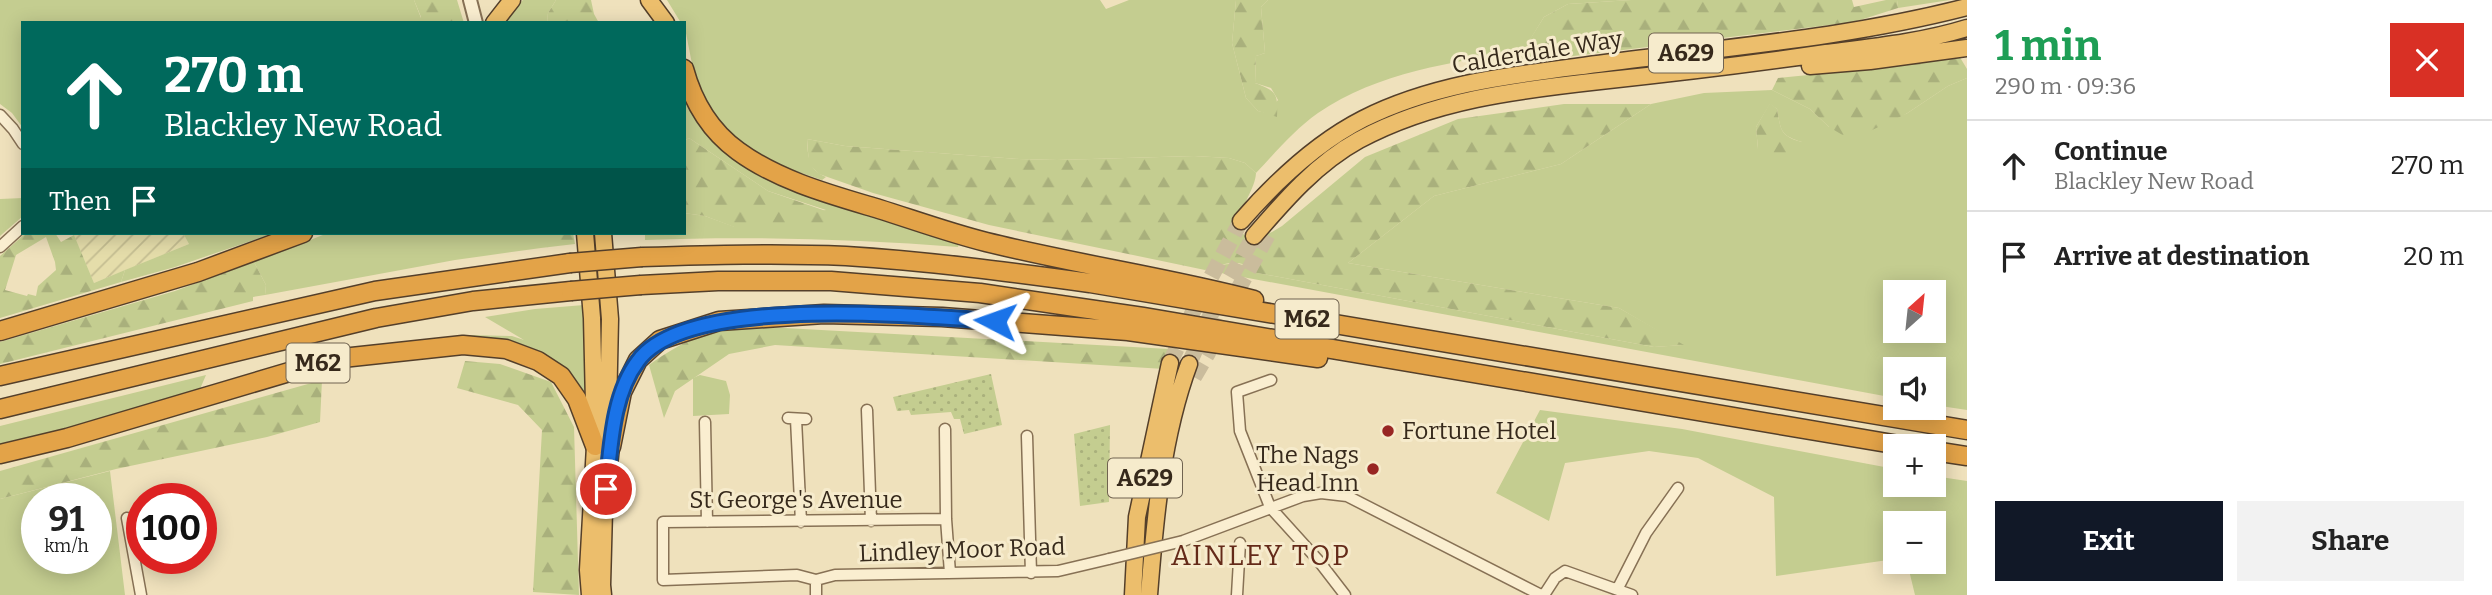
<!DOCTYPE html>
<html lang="en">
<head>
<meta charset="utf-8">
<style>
	:root { --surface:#fff; --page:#f2f2f2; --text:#222; --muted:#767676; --line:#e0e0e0; --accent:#111827 }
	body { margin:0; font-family:Bitter,serif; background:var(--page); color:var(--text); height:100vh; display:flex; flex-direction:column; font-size:26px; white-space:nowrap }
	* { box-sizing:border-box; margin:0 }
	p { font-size:23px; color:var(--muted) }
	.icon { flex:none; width:38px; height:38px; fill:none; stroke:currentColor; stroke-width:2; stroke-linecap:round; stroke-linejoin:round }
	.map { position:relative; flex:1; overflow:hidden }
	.sheet { display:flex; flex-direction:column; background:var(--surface); width:525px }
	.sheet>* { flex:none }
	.guide { position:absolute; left:21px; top:21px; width:665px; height:214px; border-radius:0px; box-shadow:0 4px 18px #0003; background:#00695c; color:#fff; overflow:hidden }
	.needle { width:46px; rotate:27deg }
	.controls { position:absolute; left:1883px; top:280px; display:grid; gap:14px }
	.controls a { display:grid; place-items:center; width:63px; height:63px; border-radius:0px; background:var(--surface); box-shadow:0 4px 18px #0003; font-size:35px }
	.speed { position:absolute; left:21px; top:483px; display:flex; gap:14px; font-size:35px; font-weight:700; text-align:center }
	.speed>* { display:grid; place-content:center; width:91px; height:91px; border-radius:50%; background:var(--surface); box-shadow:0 4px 18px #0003; line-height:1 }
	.speed small { font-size:18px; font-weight:400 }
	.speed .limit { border:10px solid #d22; background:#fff; color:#111 }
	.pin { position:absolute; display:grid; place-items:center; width:60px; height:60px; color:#fff; margin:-30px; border:4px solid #fff; border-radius:50%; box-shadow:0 2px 7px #0007 }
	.me { position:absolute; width:77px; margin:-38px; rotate:274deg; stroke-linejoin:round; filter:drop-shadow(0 0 5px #0008) }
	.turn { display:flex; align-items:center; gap:24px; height:147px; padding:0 28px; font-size:32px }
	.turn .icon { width:91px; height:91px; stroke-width:2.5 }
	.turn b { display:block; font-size:49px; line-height:60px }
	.then { display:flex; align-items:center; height:66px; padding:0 28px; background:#0003; gap:14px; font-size:26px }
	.round { display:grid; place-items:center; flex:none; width:74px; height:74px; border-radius:0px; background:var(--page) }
	.head { display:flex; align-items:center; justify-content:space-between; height:119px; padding:0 28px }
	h1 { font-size:42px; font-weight:700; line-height:52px; color:#1e9e55 }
	.cta { display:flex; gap:14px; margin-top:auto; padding:14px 28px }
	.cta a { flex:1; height:80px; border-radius:0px; background:var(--accent); color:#fff; font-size:28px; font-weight:700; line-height:80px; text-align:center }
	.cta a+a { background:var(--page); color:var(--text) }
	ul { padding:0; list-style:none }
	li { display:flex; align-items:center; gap:21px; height:91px; padding:0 28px; border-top:2px solid var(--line) }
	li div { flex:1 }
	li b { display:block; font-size:26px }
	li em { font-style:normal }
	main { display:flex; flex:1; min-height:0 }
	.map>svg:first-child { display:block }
</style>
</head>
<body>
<main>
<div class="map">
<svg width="1967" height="595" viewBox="0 0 1967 595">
	<defs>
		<pattern id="farmland-furrows" width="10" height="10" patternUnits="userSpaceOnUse" patternTransform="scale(1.75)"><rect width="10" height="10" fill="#e5ddaa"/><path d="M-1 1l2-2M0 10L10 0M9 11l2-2" fill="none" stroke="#c5be92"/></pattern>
		<pattern id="forest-firs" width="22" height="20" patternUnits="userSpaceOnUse" patternTransform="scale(1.75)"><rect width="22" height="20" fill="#c4cd90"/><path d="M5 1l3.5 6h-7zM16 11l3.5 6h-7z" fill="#a9b07c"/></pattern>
		<pattern id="garden-dots" width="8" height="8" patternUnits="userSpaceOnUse" patternTransform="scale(1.75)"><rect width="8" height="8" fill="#c4cd90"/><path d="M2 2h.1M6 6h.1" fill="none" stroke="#a9b07c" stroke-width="1.8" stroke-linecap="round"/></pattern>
	</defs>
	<rect width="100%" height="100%" fill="#efe1bc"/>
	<path fill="url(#farmland-furrows)" d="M73,233H183L189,244L94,283Z"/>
	<path fill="#c4cd90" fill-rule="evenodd" d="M0,0H414L421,18V23H23V128L12,113L0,104Z
		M523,0H556L548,13L547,23H503L509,13Z
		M667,0H1100L1106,9L1129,0H1236L1232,43L1246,98L1258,111L1267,113L1278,100L1271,88L1255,83L1256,56L1265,53L1261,7L1268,0H1631L1568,4L1544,17L1523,51C1453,62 1378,72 1318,113C1295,129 1276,152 1256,173L1245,163L1229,158L1194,156L1057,160L1019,159L845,146L807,139C808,156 808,170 826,177L822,180L775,164L731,138L706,108L694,74L684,23H681Z
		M1897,0H1950L1898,8Z
		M1967,78V410L1934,405V369H1895V398L1205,270C1222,264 1237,260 1254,269L1252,272L1654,347L1682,345L1619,308L1348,263L1434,196L1561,164L1651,104L1704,93L1772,90L1810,109L1829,127L1906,114L1948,86ZM1770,104L1777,109C1781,131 1780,135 1802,142L1758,149L1756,127ZM1895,292H1934V331H1895Z
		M686,101L710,136L959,243L958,247C854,239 750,236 645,240V233H684V213L705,216L735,227L826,210L768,191L689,138L684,141V105Z
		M23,198V216L0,236V199Z
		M183,233H274L175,267L121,282L125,270L189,244Z
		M328,233H541V248L455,260L265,295L266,285L254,262Z
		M584,305L589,410L559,369L469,340V335L512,336L524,340L485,317L535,309Z
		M206,375L200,389L226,387L0,447V426Z
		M700,375L726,381L730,395L729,414L693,416V378Z
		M1540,410L1682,429L1895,469V485H1934V476L1967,481V595H1915L1907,562H1934V523H1895V559L1776,576L1774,497L1698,458L1649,451L1565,463L1549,521L1496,493Z
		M110,471L125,595H0V499ZM37,499H96V558H37Z"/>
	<path fill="url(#forest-firs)" fill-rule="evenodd" d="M414,0H457L464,23H421V17Z
		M556,0H591L594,14L599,23H547L548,13Z
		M1236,0H1268L1261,7L1265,53L1256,56L1255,83C1277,91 1278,94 1277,117L1258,111L1246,98L1232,43Z
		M1631,0H1852L1854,7L1886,0H1897L1898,8L1854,22L1515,63L1544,17L1568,4Z
		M1958,54L1967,69V78L1948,86L1906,114L1851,140L1829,127L1810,109L1772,90L1778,78L1869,69Z
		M1770,103L1777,109C1781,130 1780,136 1802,142L1791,158L1772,160L1758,149L1756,127Z
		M1564,104H1651L1561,164L1434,196L1348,263L1619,308L1684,345L1654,347L1252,272L1253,268C1237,259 1222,264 1205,270L989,225L873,193L819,174L809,164L807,139L845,146L1019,159L1057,160L1194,156L1229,158L1245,163L1256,173C1255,193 1235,209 1242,233L1247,237L1256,238L1272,232L1282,226L1365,157L1458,119Z
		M689,138L768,191L826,211L829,221L821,227H734L705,216L684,213V141Z
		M26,233H55L61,242L74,235L94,283L125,270L121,282L0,318V256ZM46,237L55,262L56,270L38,286L36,296L28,294L27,296L5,290L16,255Z
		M541,233H573L575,244L541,248Z
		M254,262L266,285L265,295L253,297V301L0,364V342L175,291Z
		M750,326L1169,349L1164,369L775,345L729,354L675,391L664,418L649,365C686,339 705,331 750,326Z
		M465,361L500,364L551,382L574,427L579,595L533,592L542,430L518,405L457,388Z
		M322,380L320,422L267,437L116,469L0,499V471Z"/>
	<path fill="url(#garden-dots)" d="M991,374L1002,425L964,434L960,419H954L951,412L911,415L909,410L897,411L893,397Z
		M1110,425L1109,502L1080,506L1074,434Z"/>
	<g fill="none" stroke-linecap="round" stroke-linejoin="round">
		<path stroke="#cabc9c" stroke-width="16" stroke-dasharray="16 8" stroke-linecap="butt" d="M1170,363L1196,305L1241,221
			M1189,364L1215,305L1254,236
			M1194,377L1208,353L1223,317L1271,229"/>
		<g stroke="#877155" stroke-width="13">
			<path id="minor" d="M0,115L13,129L23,144
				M0,247L23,226
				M1271,380L1237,392L1240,431L1270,507L1318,560L1345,595
				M867,410L871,521
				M788,418L806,419
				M796,419L801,522
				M705,422L707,522
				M945,429L946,519L950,573
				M1027,436L1031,573
				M127,518L141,595
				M1183,541L1303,496L1321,493L1347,496L1541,595
				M816,580L797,575L663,580V522L946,519
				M1618,588L1646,533L1678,488
				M816,595V580L835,575L1058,571L1109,559
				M1237,595L1240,543
				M1544,595L1555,578L1565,571L1632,595"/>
		</g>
		<g stroke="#877155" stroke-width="16">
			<path id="tertiary" d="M470,0L476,23"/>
		</g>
		<g stroke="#543f2a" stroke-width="19">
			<path id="trunk" d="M649,0L666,23
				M494,23L512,0
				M1810,66L1870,61L1967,48
				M1241,221C1275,182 1316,143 1363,119C1438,81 1523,74 1605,63C1727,47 1847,38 1967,7
				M585,233L592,318L595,446L588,570L590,595
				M603,233L610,319L608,411L611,447L604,510L602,585L603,595
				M1254,236C1285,200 1317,163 1359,140C1433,100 1518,90 1600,81C1676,73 1751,64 1826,53C1873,47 1922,42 1967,28
				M1133,595L1137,517L1170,363
				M1149,595C1155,518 1162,437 1189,364"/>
		</g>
		<g stroke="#543f2a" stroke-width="21">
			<path id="motorway" d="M684,69C693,102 709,130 738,151C779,181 832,195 879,209C914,220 950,233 986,242C1074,264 1166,277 1254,300
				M642,257C710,255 778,253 846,256C927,261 1009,272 1090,283L1967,430
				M641,285L718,281H831L980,293L1143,317L1905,446
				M0,331L198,272L303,233
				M0,376L375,291L570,263
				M0,409L376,318L473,301L571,291
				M611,447L622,392L638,360L660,340L719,321L824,314L942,317L1128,331L1318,358
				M1934,451L1967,456
				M0,454L67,438L333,359L463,345L506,349L538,361L561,376L577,399L595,446"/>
		</g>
		<use href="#minor" stroke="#faeed0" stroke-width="10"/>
		<use href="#tertiary" stroke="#faeed0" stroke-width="12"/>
		<use href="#trunk" stroke="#ecbe6c" stroke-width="16"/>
		<use href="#motorway" stroke="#e3a348" stroke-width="18"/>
		<g stroke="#877155" stroke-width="13" stroke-linecap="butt">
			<path id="minor-bridge" d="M1109,559L1183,541"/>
		</g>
		<g stroke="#543f2a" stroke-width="21" stroke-linecap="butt">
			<path id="motorway-bridge" d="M570,263L642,257
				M571,291L641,285"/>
		</g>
		<use href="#minor-bridge" stroke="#faeed0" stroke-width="10"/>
		<use href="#motorway-bridge" stroke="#e3a348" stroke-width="18"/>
	</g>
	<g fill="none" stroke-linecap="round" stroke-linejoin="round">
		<g stroke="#114b97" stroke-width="18">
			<path id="route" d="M606,489C611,447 612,395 638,361C686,294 918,316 995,321"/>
		</g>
		<use href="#route" stroke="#1a73e8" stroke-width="12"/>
	</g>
	<g fill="#982623" stroke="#f6ebcc" stroke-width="2.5">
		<circle cx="1388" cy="431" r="7"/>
		<circle cx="1373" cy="469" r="7"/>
	</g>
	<g text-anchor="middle" stroke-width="6" stroke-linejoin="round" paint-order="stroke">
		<g fill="#f6ebcc" stroke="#706350" stroke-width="2">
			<rect x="1649" y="33.5" width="74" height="39" rx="5"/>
			<rect x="1275.5" y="299.5" width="63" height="39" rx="5"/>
			<rect x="286.5" y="343.5" width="63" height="39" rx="5"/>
			<rect x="1108" y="458.5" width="74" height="39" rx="5"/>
		</g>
		<g font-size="23" font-weight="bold" fill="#36291b">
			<text x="1686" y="61">A629</text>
			<text x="1307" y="327">M62</text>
			<text x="318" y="371">M62</text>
			<text x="1145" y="486">A629</text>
		</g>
		<g font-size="24" fill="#36291b" stroke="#f6ebcc">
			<text transform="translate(1537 52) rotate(-9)" y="8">Calderdale Way</text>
			<text x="796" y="508">St George's Avenue</text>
			<text transform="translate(962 550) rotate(-2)" y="8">Lindley Moor Road</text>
		</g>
		<g font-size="24" fill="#36291b" stroke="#f6ebcc" text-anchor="start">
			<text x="1402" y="439">Fortune Hotel</text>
			<text x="1359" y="463" text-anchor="end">The Nags<tspan x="1359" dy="28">Head Inn</tspan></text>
		</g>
		<g font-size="28" letter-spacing="2" fill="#642a19" stroke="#f6ebcc">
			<text x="1261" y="565">AINLEY TOP</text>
		</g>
	</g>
</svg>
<div class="controls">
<a><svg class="needle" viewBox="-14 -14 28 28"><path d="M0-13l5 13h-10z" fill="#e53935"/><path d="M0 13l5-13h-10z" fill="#767676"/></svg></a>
<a><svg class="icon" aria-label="sound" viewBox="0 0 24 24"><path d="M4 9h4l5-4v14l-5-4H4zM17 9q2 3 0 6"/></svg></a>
<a>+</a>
<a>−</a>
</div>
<div class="speed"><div>91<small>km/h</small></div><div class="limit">100</div></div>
<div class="pin" style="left:606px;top:489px;background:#d93025"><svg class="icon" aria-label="arrive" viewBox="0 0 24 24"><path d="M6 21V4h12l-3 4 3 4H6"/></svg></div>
<svg class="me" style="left:995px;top:321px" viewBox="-20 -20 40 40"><path d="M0-17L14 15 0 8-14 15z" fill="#1a73e8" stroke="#fff" stroke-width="4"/></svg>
<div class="guide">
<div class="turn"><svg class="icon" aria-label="ahead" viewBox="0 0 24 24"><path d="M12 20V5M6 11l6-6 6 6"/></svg><div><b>270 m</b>Blackley New Road</div></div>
<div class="then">Then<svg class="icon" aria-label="arrive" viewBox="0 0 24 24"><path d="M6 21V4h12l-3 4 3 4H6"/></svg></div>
</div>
</div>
<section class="sheet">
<div class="head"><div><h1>1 min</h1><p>290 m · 09:36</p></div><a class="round" style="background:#d93025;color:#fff"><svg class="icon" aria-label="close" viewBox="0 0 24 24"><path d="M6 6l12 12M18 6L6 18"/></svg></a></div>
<ul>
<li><svg class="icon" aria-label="ahead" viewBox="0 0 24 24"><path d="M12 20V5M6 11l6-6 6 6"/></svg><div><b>Continue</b><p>Blackley New Road</p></div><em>270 m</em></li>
<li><svg class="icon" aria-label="arrive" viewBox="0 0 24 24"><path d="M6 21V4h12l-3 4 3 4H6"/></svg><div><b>Arrive at destination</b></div><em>20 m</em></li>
</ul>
<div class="cta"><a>Exit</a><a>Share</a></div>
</section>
</main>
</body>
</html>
